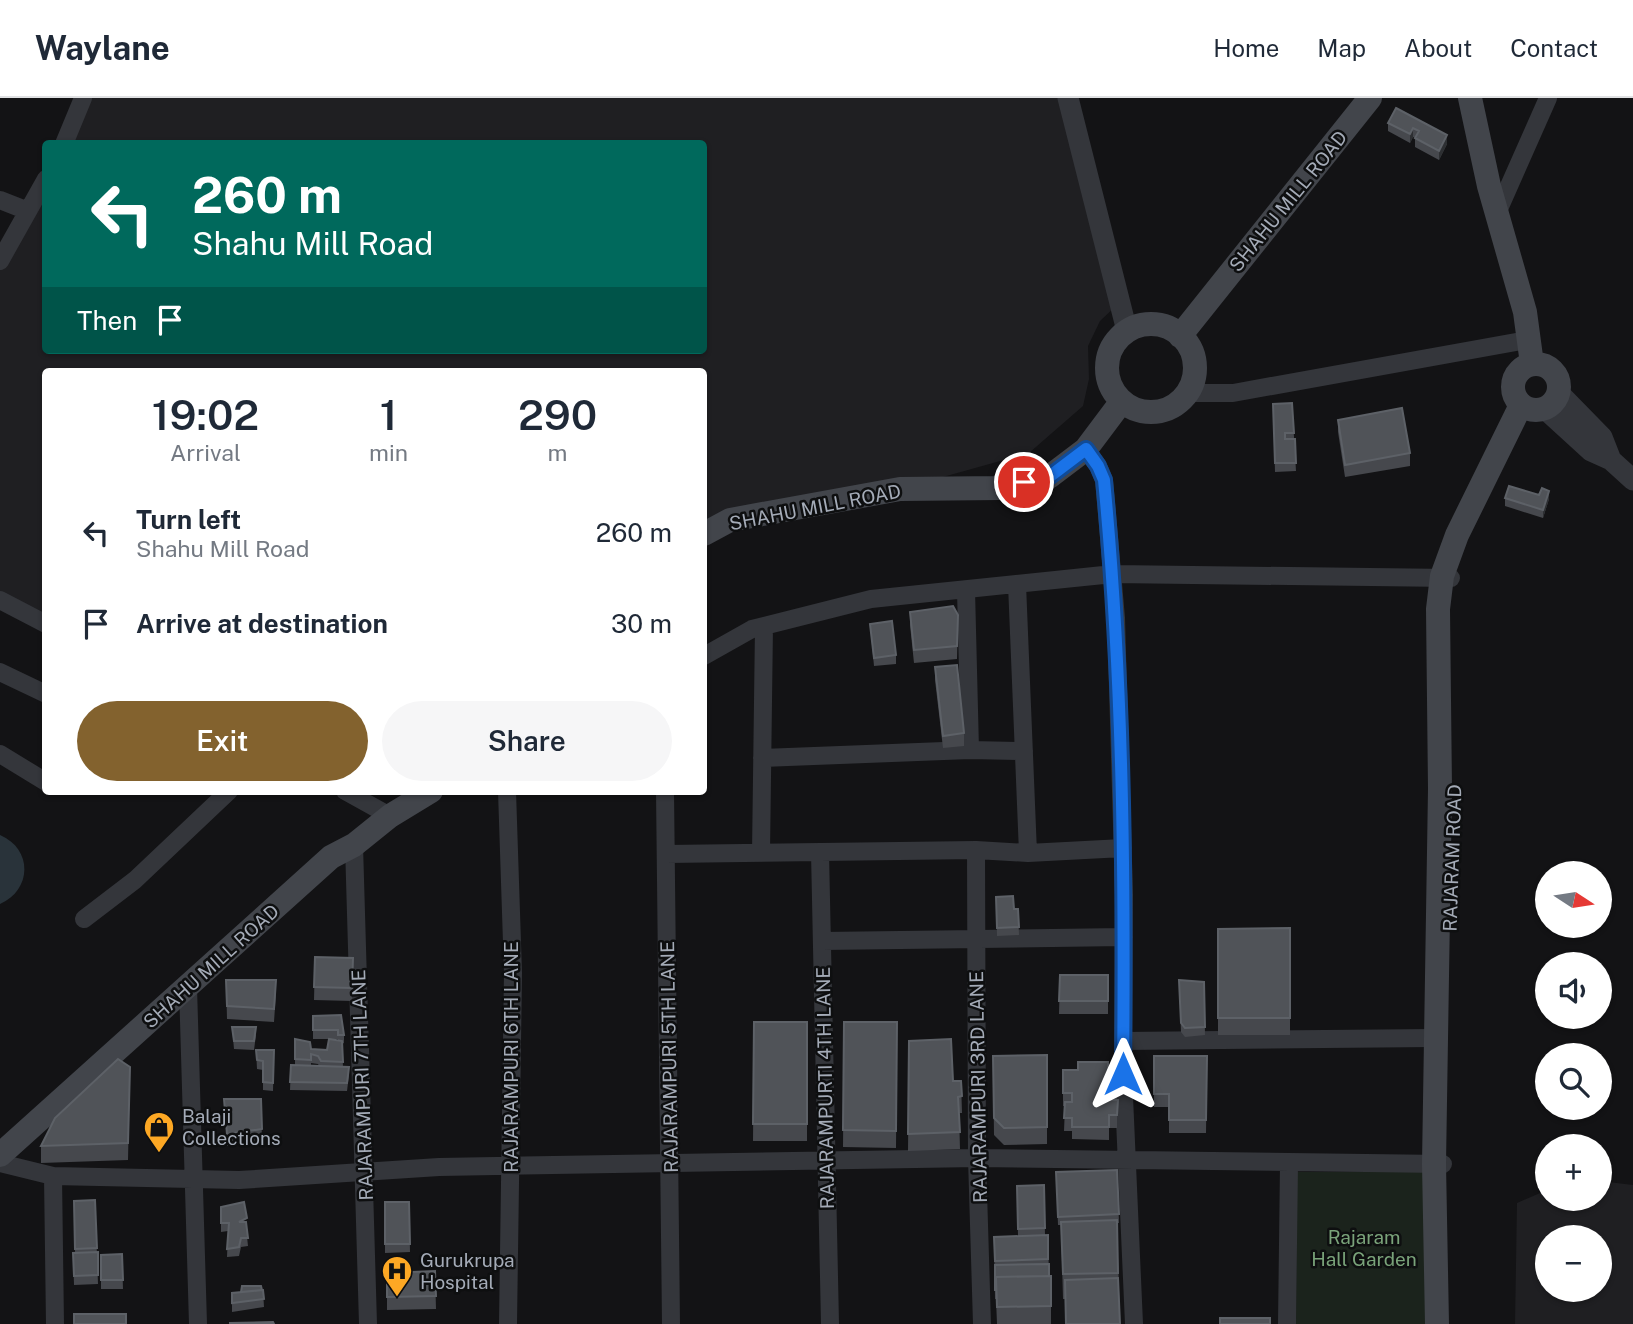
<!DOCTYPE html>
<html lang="en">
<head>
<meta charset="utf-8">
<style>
	:root { --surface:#fff; --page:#f6f6f7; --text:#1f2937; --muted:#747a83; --line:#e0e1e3; --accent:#83622e }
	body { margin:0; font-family:"Public Sans",sans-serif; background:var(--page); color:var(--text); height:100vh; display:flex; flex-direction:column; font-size:26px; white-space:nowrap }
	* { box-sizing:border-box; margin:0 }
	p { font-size:23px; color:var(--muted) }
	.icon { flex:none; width:38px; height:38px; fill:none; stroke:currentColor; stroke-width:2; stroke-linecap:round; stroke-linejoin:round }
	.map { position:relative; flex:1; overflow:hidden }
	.sheet { position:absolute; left:42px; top:270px; width:665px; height:427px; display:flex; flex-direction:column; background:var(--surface); border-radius:7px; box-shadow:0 2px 5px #0004 }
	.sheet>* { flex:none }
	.guide { position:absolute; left:42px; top:42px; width:665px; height:214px; border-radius:7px; box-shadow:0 2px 5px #0004; background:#00695c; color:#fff; overflow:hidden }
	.needle { width:46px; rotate:102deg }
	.fabs { position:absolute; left:1535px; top:763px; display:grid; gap:14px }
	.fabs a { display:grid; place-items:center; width:77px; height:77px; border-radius:50%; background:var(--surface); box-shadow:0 2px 5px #0004; font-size:35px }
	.pin { position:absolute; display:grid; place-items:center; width:60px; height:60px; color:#fff; margin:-30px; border:4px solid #fff; border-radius:50%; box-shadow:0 2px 7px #0007 }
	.me { position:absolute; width:77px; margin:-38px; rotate:0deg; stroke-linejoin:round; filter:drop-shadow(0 0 5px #0008) }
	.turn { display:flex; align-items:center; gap:24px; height:147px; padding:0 35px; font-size:32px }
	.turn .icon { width:91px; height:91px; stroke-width:2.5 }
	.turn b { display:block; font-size:49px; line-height:60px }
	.then { display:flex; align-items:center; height:66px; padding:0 35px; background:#0003; gap:14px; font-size:26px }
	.eta { display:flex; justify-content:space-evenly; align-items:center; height:119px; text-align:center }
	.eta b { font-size:42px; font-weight:600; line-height:49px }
	.action { display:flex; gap:14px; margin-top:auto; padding:14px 35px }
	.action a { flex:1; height:80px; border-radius:42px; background:var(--accent); color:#fff; font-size:28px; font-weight:600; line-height:80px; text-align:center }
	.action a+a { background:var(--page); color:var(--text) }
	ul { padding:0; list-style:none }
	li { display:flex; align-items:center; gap:21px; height:91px; padding:0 35px }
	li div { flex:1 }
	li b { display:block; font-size:26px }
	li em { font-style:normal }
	header { display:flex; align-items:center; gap:42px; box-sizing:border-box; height:98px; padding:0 35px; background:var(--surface); border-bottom:2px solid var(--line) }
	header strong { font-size:33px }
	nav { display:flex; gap:38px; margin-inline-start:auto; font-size:24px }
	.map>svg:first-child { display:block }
</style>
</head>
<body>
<header>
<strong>Waylane</strong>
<nav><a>Home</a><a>Map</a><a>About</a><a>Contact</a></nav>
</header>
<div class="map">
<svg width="1633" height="1226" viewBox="0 0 1633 1226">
	<rect width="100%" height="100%" fill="#131315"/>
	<path fill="#1f1f22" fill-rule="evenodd" d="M82,0H1067L1118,206L1100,223L1088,248L1089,281L1083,308L1029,355L900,391L704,436V273H46L45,526L0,502V163L45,80L46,252H704V46L64,45Z
		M1600,1083L1633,1087V1226H1515L1517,1105L1547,1092V1101H1600ZM1547,1139H1600V1192H1547Z"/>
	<path fill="#1b231c" d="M1297,1074H1431L1433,1226H1296Z"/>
	<path fill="#29333a" d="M0,737C33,751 32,792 0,806Z"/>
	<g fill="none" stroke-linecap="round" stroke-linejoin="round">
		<path stroke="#34363b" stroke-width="18" d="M64,46L83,0
			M0,102L28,113
			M1498,113L1548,0
			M0,163L46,81
			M1188,295H1233L1527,242
			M1086,351L1098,368L1104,382L1116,520L1124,797L1123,976L1134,1226
			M1017,486L1028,755
			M966,492L970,652
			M0,502L46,526
			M704,558L752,531L871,501L1113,476L1451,480
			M0,574L46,596
			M0,656L46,684
			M762,660L970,652L1024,653
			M345,693L390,718
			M507,693L513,875L508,1226
			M665,693L671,1226
			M354,747L368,1226
			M976,752L977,1060L982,1226
			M820,754L830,1226
			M761,755L764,528
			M666,756L976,752L1028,755L1123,750
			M84,821L135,782L229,693
			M822,843L1124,839
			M188,889L198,1226
			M1123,943L1434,940
			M0,1065L53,1078L239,1082L439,1069L977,1060L1443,1066
			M53,1078L55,1226
			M1287,1226L1289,1066"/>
		<path stroke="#34363b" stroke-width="21" d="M1068,0L1127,233
			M1559,295L1602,339L1611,362
			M1545,311L1591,353L1611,362L1633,382"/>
		<path stroke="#42454b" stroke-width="24" d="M1470,0L1489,88L1525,214L1532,266
			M1107 270a44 44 0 1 1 88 0a44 44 0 1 1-88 0Z
			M1180,238L1370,0
			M1513 289a23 23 0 1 1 46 0a23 23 0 1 1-46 0Z
			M704,436L730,422L900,391L1000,390L1049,379L1086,351L1122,303
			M0,1057L331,759L354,747L390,718L431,693
			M1437,1226L1434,1066L1440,691L1438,511L1442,478L1457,437L1521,307"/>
	</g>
	<path fill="#46484d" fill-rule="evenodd" d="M1396,10L1447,46L1439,62L1415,49V40L1413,39L1410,45L1388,33V25Z
		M1292,305L1296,373L1275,374L1273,306Z
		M1338,322L1410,355V368L1345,379L1338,334Z
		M1505,400L1549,401L1543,420L1505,408Z
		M910,514L958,517L957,561L914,565L910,527Z
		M870,526L896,557V566L874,568Z
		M935,569L964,635V648L943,650L935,582Z
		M996,799L1014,811H1018L1019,837L997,838Z
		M1290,830V937H1218V831Z
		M315,859L353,860L352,903L314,902Z
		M1060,877H1108V916H1059Z
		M226,882L276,894L274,924L227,921Z
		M1179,882L1204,884L1205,937L1185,939L1181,934Z
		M341,917L344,937V945L342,946L343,969L349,977L347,993L290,992L291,967H295V941L311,951L327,952L338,943V941H313V918ZM311,965L318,966L319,968H311Z
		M754,924H807V1043H753Z
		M844,924H897L896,1050L843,1049Z
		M232,929L256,937L254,952L234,951Z
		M909,943L953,983H961L962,1015H959L960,1051L908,1053Z
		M256,952H274L273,993L263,992V972L257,971Z
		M1047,957V1046L1004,1047L994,1037L993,958Z
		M1154,958H1207L1206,1035H1169V1009H1154Z
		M130,969L128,1062L41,1065V1048Z
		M1063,972L1117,974V1030H1109V1042L1072,1041V1033H1064L1065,1008H1063Z
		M224,1001H261L262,1044L227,1048Z
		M1117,1072L1119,1125H1117L1120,1226H1065V1201H1063L1061,1127H1058L1056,1074Z
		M1044,1087L1045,1137H1048L1049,1178H1051V1226H997L996,1201H995L994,1139L1018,1138L1017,1088Z
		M95,1102L98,1186L74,1187L73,1155H75L74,1103Z
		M385,1104H409L410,1154L385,1155Z
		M221,1109L247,1129H246L248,1148L241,1149L239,1158L227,1159L228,1133L221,1134Z
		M122,1156L123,1191H101V1157Z
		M435,1173L436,1211L387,1212V1175Z
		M263,1192L264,1209L232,1214V1205Z"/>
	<path fill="#2d2f32" d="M1413,30V39L1410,45V36Z
		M1447,37V46L1439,62V53Z
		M1549,393V401L1543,420V412Z"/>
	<path fill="#505358" stroke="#5d6167" stroke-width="2" d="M1396,10L1447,37L1439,53L1415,40L1419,33L1413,30L1410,36L1388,25Z
		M1292,305L1294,335H1285V341H1295L1296,365H1275L1273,306Z
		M1402,310L1410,355L1345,367L1338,322Z
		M1509,388L1539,397L1542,390L1549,393L1543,412L1505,400Z
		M953,508L958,517L957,548L914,552L910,514Z
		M892,523L896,557L874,560L870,526Z
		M957,567L964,635L943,638L935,569Z
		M1013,798L1014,811H1018L1019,829L997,830L996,799Z
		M1290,830V920H1218V831Z
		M315,859L353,860L352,890L314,889Z
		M1060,877H1108V903H1059Z
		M226,882H276L274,911L227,908Z
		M1179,882L1204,884L1205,929L1185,930L1181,925Z
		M341,917L344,937H338V932H313V918Z
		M754,924H807V1026H753Z
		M844,924H897L896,1033L843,1032Z
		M232,929H256L254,943H234Z
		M295,941L310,944L311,951L327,952L329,941L342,943L343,964L321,963L318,958L311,956V962L295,961Z
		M951,941L953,983H961L962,998L958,999L960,1034L908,1036L909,943Z
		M256,952H274L273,985L263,984V963L257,962Z
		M1047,957V1029L1004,1030L994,1020L993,958Z
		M1154,958H1207L1206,1022H1169V996H1154Z
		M118,961L130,969L128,1045L41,1048L55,1020Z
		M1078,964H1108V974H1117V994H1110V1002H1118L1117,1017H1109V1029H1072V1020H1064L1065,1004H1072V995H1063V972H1078Z
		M291,967L349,969L347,985L290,984Z
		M224,1001H261L262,1031L227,1036Z
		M1117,1072L1119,1116L1058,1119L1056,1074Z
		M1044,1087L1045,1130L1018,1131L1017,1088Z
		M95,1102L97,1150L75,1151L74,1103Z
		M244,1104L247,1120L239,1124H246L248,1140H241L239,1149L227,1151L229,1125H221V1109Z
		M385,1104H409L410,1146H385Z
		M1117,1122L1118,1175L1063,1176L1061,1124Z
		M1048,1137V1161L995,1163L994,1139Z
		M98,1154V1177L74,1178L73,1155Z
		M122,1156L123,1182H101V1157Z
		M1049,1166V1178L996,1179V1192H995V1167Z
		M435,1173L436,1198L387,1199V1175Z
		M1051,1178V1208L997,1209L996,1179Z
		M1118,1180L1120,1226H1066L1065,1182Z
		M242,1188H261L262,1192L241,1194Z
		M263,1192L264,1201L232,1205V1195Z
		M74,1216H126V1226H74Z
		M1220,1220H1270V1226H1220Z
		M273,1224L274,1226H230V1225Z"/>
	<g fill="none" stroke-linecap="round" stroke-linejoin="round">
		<g stroke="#114b97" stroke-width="18">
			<path id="route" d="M1024,384L1049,379L1086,351L1098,368L1104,382C1123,579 1125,778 1123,976"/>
		</g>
		<use href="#route" stroke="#1a73e8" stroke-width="12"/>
	</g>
	<defs>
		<g id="shop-pin" transform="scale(1.575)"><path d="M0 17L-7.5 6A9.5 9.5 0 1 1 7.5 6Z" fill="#fda824" stroke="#0e0f10"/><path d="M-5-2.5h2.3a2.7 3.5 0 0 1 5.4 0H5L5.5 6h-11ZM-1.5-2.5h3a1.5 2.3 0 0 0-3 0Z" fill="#111"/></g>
		<g id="hospital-pin" transform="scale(1.575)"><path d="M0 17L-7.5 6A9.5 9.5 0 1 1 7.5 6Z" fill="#fda824" stroke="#0e0f10"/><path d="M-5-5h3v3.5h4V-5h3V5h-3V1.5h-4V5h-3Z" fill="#111"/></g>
	</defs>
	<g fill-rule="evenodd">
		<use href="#shop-pin" x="159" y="1029"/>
		<use href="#hospital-pin" x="397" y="1173"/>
	</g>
	<g text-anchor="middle" stroke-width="5" stroke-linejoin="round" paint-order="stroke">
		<g font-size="19" fill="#a4abb7" stroke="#0e0f10">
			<text transform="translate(1288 103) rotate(-51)" y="7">SHAHU MILL ROAD</text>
			<text transform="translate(815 409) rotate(-11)" y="7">SHAHU MILL ROAD</text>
			<text transform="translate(1452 760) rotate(-88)" y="7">RAJARAM ROAD</text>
			<text transform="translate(211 868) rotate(-42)" y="7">SHAHU MILL ROAD</text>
			<text transform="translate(511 959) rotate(-90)" y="7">RAJARAMPURI 6TH LANE</text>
			<text transform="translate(669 959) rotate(-91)" y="7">RAJARAMPURI 5TH LANE</text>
			<text transform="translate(362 987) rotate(-92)" y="7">RAJARAMPURI 7TH LANE</text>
			<text transform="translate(978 989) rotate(-91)" y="7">RAJARAMPURI 3RD LANE</text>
			<text transform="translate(825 990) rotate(-91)" y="7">RAJARAMPURTI 4TH LANE</text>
		</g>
		<g font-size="19" fill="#a4abb7" stroke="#0e0f10" text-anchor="start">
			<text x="182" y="1025">Balaji<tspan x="182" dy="22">Collections</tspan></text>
			<text x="420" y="1169">Gurukrupa<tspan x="420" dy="22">Hospital</tspan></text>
		</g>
		<g font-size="19" fill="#7aa37a" stroke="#0e0f10">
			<text x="1364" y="1146">Rajaram<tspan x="1364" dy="22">Hall Garden</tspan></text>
		</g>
	</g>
</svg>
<div class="fabs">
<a><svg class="needle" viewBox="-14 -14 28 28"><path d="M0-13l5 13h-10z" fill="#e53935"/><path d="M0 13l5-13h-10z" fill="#747a83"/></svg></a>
<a><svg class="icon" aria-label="sound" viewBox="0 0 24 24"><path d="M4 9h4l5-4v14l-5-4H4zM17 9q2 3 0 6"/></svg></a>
<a><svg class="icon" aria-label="search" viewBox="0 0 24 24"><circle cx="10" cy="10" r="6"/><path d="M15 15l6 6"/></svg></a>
<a>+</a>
<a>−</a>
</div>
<div class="pin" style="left:1024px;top:384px;background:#d93025"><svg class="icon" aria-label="arrive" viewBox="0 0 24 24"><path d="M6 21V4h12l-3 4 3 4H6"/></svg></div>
<svg class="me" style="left:1123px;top:976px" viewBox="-20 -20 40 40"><path d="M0-17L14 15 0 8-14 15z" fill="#1a73e8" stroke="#fff" stroke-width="4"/></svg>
<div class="guide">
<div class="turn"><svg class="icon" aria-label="left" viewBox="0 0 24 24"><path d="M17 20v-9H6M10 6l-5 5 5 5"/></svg><div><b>260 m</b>Shahu Mill Road</div></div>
<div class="then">Then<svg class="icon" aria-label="arrive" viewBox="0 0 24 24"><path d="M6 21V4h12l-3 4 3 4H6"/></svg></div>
</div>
<section class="sheet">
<div class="eta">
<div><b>19:02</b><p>Arrival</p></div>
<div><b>1</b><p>min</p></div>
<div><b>290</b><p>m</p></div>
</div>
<ul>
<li><svg class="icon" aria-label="left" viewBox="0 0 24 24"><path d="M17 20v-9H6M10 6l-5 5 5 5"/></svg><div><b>Turn left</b><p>Shahu Mill Road</p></div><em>260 m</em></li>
<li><svg class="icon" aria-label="arrive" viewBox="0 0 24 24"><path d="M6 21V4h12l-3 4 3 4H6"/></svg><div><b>Arrive at destination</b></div><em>30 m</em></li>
</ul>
<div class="action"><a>Exit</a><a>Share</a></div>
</section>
</div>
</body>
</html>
